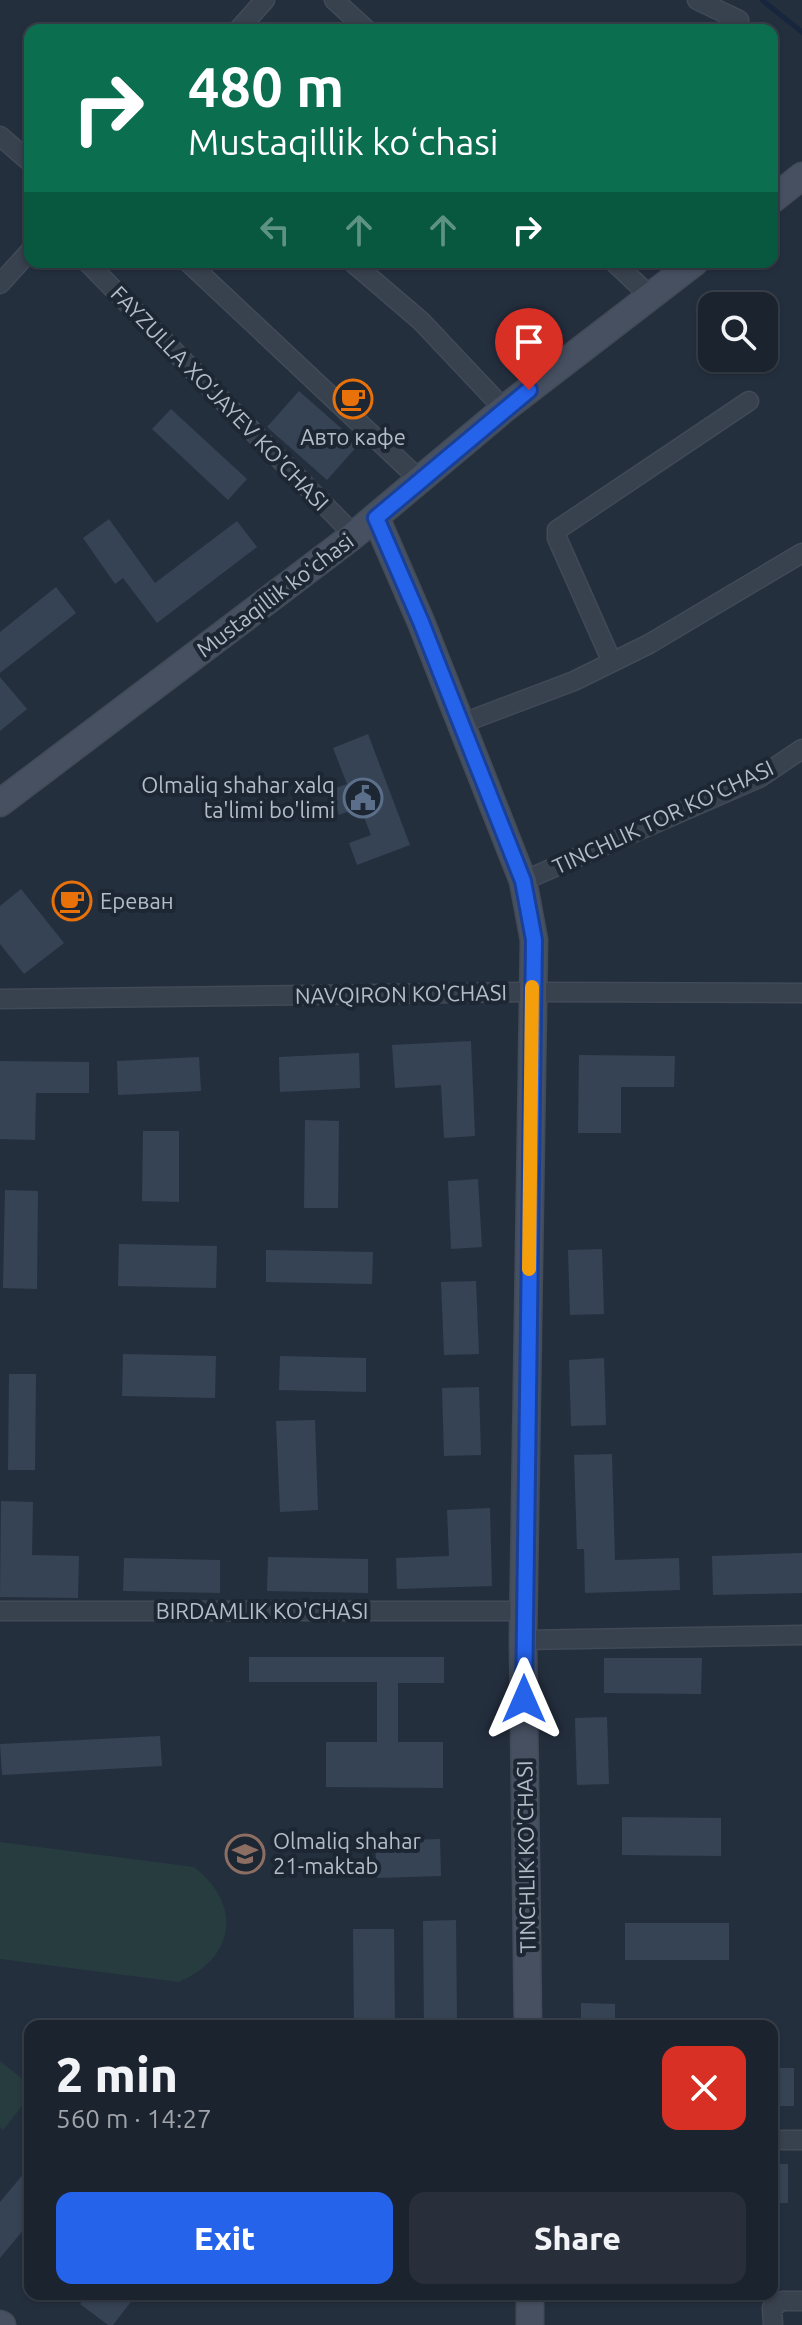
<!DOCTYPE html>
<html lang="en">
<head>
<meta charset="utf-8">
<style>
	:root { --surface:#1b232e; --page:#282f3a; --text:#f1f3f6; --muted:#a0a4aa; --line:#39404a; --accent:#2563eb }
	body { margin:0; font-family:Ubuntu,sans-serif; background:var(--page); color:var(--text); height:100vh; display:flex; flex-direction:column; font-size:30px; white-space:nowrap }
	* { box-sizing:border-box; margin:0 }
	p { font-size:26px; color:var(--muted) }
	.icon { flex:none; width:44px; height:44px; fill:none; stroke:currentColor; stroke-width:2; stroke-linecap:round; stroke-linejoin:round }
	.map { position:relative; flex:1; overflow:hidden }
	.side { position:absolute; left:24px; top:2020px; width:754px; height:280px; display:flex; flex-direction:column; background:var(--surface); border-radius:16px; box-shadow:0 2px 6px #0004,0 0 0 2px var(--line) }
	.side>* { flex:none }
	.top-card { position:absolute; left:24px; top:24px; width:754px; height:244px; border-radius:16px; box-shadow:0 2px 6px #0004,0 0 0 2px var(--line); background:#0b6e4f; color:#fff; overflow:hidden }
	.buttons { position:absolute; left:698px; top:292px; display:grid; gap:16px }
	.buttons a { display:grid; place-items:center; width:80px; height:80px; border-radius:16px; background:var(--surface); box-shadow:0 2px 6px #0004,0 0 0 2px var(--line); font-size:40px }
	.pin { position:absolute; display:grid; place-items:center; width:68px; height:68px; color:#fff; margin:-82px -34px; border-radius:50% 50% 50% 0; rotate:-45deg; box-shadow:0 0 8px #0007 }
	.pin .icon { rotate:45deg }
	.me { position:absolute; width:88px; margin:-44px; rotate:0deg; stroke-linejoin:round; filter:drop-shadow(0 0 6px #0008) }
	.turn { display:flex; align-items:center; gap:28px; height:168px; padding:0 32px; font-size:36px }
	.turn .icon { width:104px; height:104px; stroke-width:2.5 }
	.turn b { display:block; font-size:56px; line-height:68px }
	.lanes { display:flex; align-items:center; height:76px; padding:0 32px; background:#0003; justify-content:center; gap:40px; direction:ltr }
	.lanes .off { opacity:.35 }
	.round { display:grid; place-items:center; flex:none; width:84px; height:84px; border-radius:16px; background:var(--page) }
	.overview { display:flex; align-items:center; justify-content:space-between; height:136px; padding:0 32px }
	h1 { font-size:48px; font-weight:800; line-height:60px }
	.button { display:flex; gap:16px; margin-top:auto; padding:16px 32px }
	.button a { flex:1; height:92px; border-radius:16px; background:var(--accent); color:#fff; font-size:32px; font-weight:800; line-height:92px; text-align:center }
	.button a+a { background:var(--page); color:var(--text) }
	.map>svg:first-child { display:block }
</style>
</head>
<body>
<div class="map">
<svg width="802" height="2325" viewBox="0 0 802 2325">
	<rect width="100%" height="100%" fill="#242f3e"/>
	<path fill="#263c3f" d="M0,1842L194,1867C243,1905 235,1958 179,1982L0,1959Z
		M0,2061L30,2085V2096L3,2130L0,2127Z"/>
	<g fill="none" stroke-linecap="round" stroke-linejoin="round">
		<path stroke="#17263c" stroke-width="5" d="M762,0L802,32"/>
	</g>
	<path fill="#364354" d="M299,391L359,444L327,480L267,427Z
		M171,409L247,479L228,500L152,429Z
		M109,519L155,583L237,521L257,547L157,623L123,578L115,584L83,538Z
		M56,587L76,613L0,673V632Z
		M0,677L27,709L0,731Z
		M368,734L410,845L357,865L349,843L371,835L360,807L339,815L330,790L347,784L333,748Z
		M21,889L64,943L24,974L0,944V906Z
		M471,1041L475,1136L444,1138L441,1085L395,1088L392,1045Z
		M359,1053L360,1088L280,1092L279,1057Z
		M579,1055L675,1056L674,1087H621V1133H578Z
		M199,1057L201,1091L118,1095L117,1061Z
		M0,1061L89,1062V1093H36L35,1140L0,1139Z
		M305,1120L339,1121L338,1208H304Z
		M143,1131H179V1202L142,1201Z
		M478,1179L482,1247L451,1249L448,1181Z
		M5,1190L38,1191L37,1289L3,1288Z
		M119,1244L217,1246L216,1288L118,1286Z
		M602,1249L604,1314L570,1315L568,1250Z
		M266,1250L373,1252L372,1284L266,1282Z
		M476,1281L479,1354L444,1355L441,1282Z
		M123,1354L216,1356L215,1398L122,1396Z
		M280,1356L366,1358V1392L279,1390Z
		M604,1358L606,1425L571,1426L569,1360Z
		M9,1374H36L35,1470H8Z
		M479,1387L481,1455L444,1456L442,1388Z
		M315,1420L318,1510L280,1512L276,1421Z
		M612,1454L615,1560L679,1558L680,1590L585,1593L584,1549H577L574,1455Z
		M1,1501L33,1502L32,1555L79,1556L78,1598L0,1597Z
		M490,1508L492,1586L397,1589L396,1558L449,1556L447,1510Z
		M802,1553V1593L713,1595L712,1556Z
		M268,1557L368,1559V1593L267,1591Z
		M124,1558L220,1560V1593L123,1591Z
		M249,1657H444V1683H398V1742H443V1788L326,1787V1742H377V1682H249Z
		M604,1658H702L701,1694L604,1693Z
		M607,1717L609,1784L577,1785L575,1718Z
		M160,1736L162,1766L2,1775L0,1744Z
		M622,1817L721,1818V1856L622,1855Z
		M440,1839L441,1876L377,1878L375,1841Z
		M456,1920L457,2026H424L423,1921Z
		M625,1923H729V1960H625Z
		M353,1929H394L395,2026H354Z
		M581,2003L615,2004V2026H581Z
		M772,2068H794V2106H772Z
		M772,2164H788V2203H772Z
		M30,2166V2222L0,2258V2202Z
		M88,2294H137L113,2325H108L80,2304Z"/>
	<g fill="none" stroke-linecap="round" stroke-linejoin="round">
		<g stroke="#414a57" stroke-width="21">
			<path id="street" d="M334,0L367,30
				M697,0L739,20
				M238,30L265,0
				M0,136L30,162
				M87,262L354,535
				M188,262L420,480
				M352,262L421,321L504,409
				M614,262L651,297
				M0,284L30,251
				M612,662L557,538V530L749,401
				M460,724L574,681L649,644L802,553
				M523,881L759,778L802,749
				M0,999L532,992L802,993
				M0,1611H524
				M523,1640L802,1635
				M772,2140H802
				M773,2325L772,2308L782,2301H802"/>
		</g>
		<g stroke="#414a57" stroke-width="29">
			<path id="secondary" d="M772,200L802,176
				M376,518L421,622L523,881L534,940L523,1640L528,2026
				M0,803L354,535L504,409L695,262
				M530,2294V2325
				M0,2324L2,2325"/>
		</g>
		<use href="#street" stroke="#38414e" stroke-width="18"/>
		<use href="#secondary" stroke="#465061" stroke-width="26"/>
	</g>
	<g fill="none" stroke-linecap="round" stroke-linejoin="round">
		<g stroke="#184099" stroke-width="20">
			<path id="route" d="M524,1699L534,940L523,881L421,622L376,518L529,390"/>
		</g>
		<use href="#route" stroke="#2563eb" stroke-width="14"/>
		<path stroke="#f59e0b" stroke-width="14" d="M529,1269L532,987"/>
	</g>
	<defs>
		<g id="cafe-ring" transform="scale(2)"><circle r="9.5" fill="#1d2633" stroke="#e8710a" stroke-width="1.5"/><path d="M-5.5-4.5H6V0H3Q3 3.5 0 3.5H-2.5Q-5.5 3.5-5.5 0ZM3-3.2v2h1.7v-2ZM-6 4.5H4V6H-6Z" fill="#e8710a"/></g>
		<g id="civic-ring" transform="scale(2)"><circle r="9.5" fill="#1d2633" stroke="#5c6f8a" stroke-width="1.5"/><path d="M-.6-6.5H3V-4.5H.6V-3L4-1V1h2V6H-6V1h2V-1L-.6-3ZM-1.2 2.5V6h2.4V2.5Z" fill="#5c6f8a"/></g>
		<g id="school-ring" transform="scale(2)"><circle r="9.5" fill="#1d2633" stroke="#8d6e63" stroke-width="1.5"/><path d="M0-5L7-2L0 1L-7-2ZM-4 1L0 2.5L4 1V4Q0 6-4 4Z" fill="#8d6e63"/></g>
	</defs>
	<g fill-rule="evenodd">
		<use href="#cafe-ring" x="353" y="399"/>
		<use href="#civic-ring" x="363" y="798"/>
		<use href="#cafe-ring" x="72" y="901"/>
		<use href="#school-ring" x="245" y="1854"/>
	</g>
	<g text-anchor="middle" stroke-width="8" stroke-linejoin="round" paint-order="stroke">
		<g font-size="22" fill="#b4bcc9" stroke="#1d2633">
			<text transform="translate(220 398) rotate(46)" y="8">FAYZULLA XO‘JAYEV KO'CHASI</text>
			<text transform="translate(275 595) rotate(-37)" y="8">Mustaqillik koʻchasi</text>
			<text transform="translate(663 817) rotate(-25)" y="8">TINCHLIK TOR KO'CHASI</text>
			<text transform="translate(401 994) rotate(-1)" y="8">NAVQIRON KO'CHASI</text>
			<text x="262" y="1619">BIRDAMLIK KO'CHASI</text>
			<text transform="translate(526 1857) rotate(-91)" y="8">TINCHLIK KO'CHASI</text>
		</g>
		<g font-size="22" fill="#b4bcc9" stroke="#1d2633" text-anchor="start">
			<text x="353" y="445" text-anchor="middle">Авто кафе</text>
			<text x="335" y="793" text-anchor="end">Olmaliq shahar xalq<tspan x="335" dy="25">ta'limi bo'limi</tspan></text>
			<text x="100" y="909">Ереван</text>
			<text x="273" y="1849">Olmaliq shahar<tspan x="273" dy="25">21-maktab</tspan></text>
		</g>
	</g>
</svg>
<div class="buttons">
<a><svg class="icon" aria-label="search" viewBox="0 0 24 24"><circle cx="10" cy="10" r="6"/><path d="M15 15l6 6"/></svg></a>
</div>
<div class="pin" style="left:529px;top:390px;background:#d93025"><svg class="icon" aria-label="arrive" viewBox="0 0 24 24"><path d="M6 21V4h12l-3 4 3 4H6"/></svg></div>
<svg class="me" style="left:524px;top:1699px" viewBox="-20 -20 40 40"><path d="M0-17L14 15 0 8-14 15z" fill="#2563eb" stroke="#fff" stroke-width="4"/></svg>
<div class="top-card">
<div class="turn"><svg class="icon" aria-label="right" viewBox="0 0 24 24"><path d="M7 20v-9h11M14 6l5 5-5 5"/></svg><div><b>480 m</b>Mustaqillik koʻchasi</div></div>
<div class="lanes"><svg class="icon off" aria-label="left" viewBox="0 0 24 24"><path d="M17 20v-9H6M10 6l-5 5 5 5"/></svg><svg class="icon off" aria-label="ahead" viewBox="0 0 24 24"><path d="M12 20V5M6 11l6-6 6 6"/></svg><svg class="icon off" aria-label="ahead" viewBox="0 0 24 24"><path d="M12 20V5M6 11l6-6 6 6"/></svg><svg class="icon" aria-label="right" viewBox="0 0 24 24"><path d="M7 20v-9h11M14 6l5 5-5 5"/></svg></div>
</div>
<section class="side">
<div class="overview"><div><h1>2 min</h1><p>560 m · 14:27</p></div><a class="round" style="background:#d93025;color:#fff"><svg class="icon" aria-label="close" viewBox="0 0 24 24"><path d="M6 6l12 12M18 6L6 18"/></svg></a></div>
<div class="button"><a>Exit</a><a>Share</a></div>
</section>
</div>
</body>
</html>
